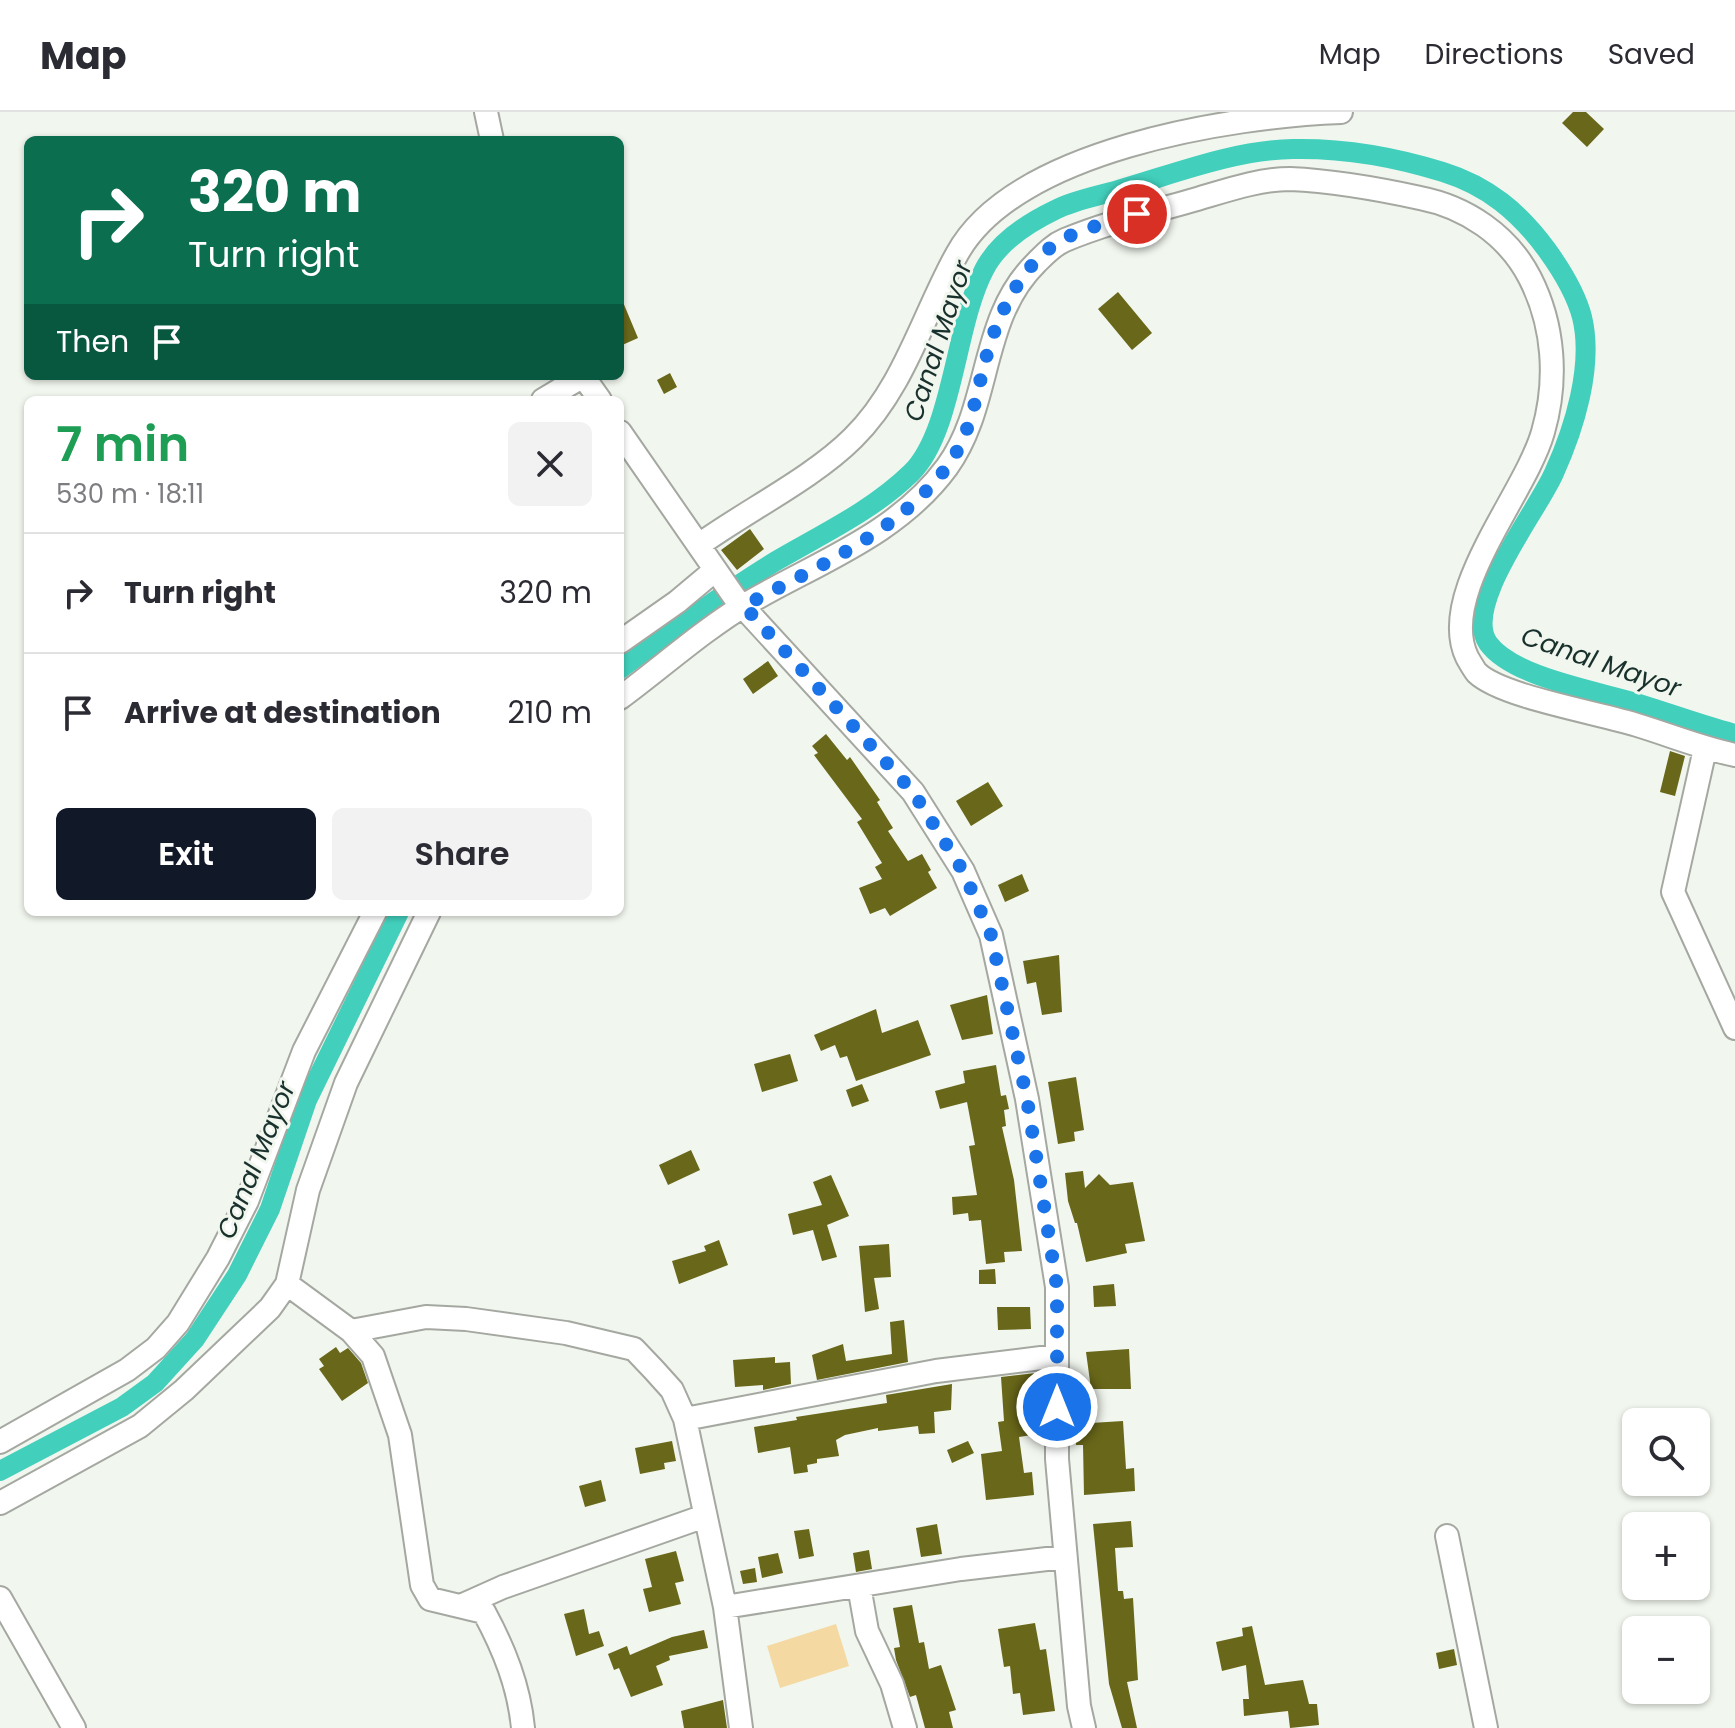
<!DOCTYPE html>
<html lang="en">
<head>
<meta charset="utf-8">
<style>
	:root { --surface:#fff; --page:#f2f2f3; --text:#2b2b33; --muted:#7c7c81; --line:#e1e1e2; --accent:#111827 }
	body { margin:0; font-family:Poppins,sans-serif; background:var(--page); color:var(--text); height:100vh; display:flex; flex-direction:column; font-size:30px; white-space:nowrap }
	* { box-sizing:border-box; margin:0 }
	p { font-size:26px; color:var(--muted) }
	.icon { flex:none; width:44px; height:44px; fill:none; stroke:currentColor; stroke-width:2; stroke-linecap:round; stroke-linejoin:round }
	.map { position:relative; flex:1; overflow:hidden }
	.drawer { position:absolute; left:24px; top:284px; width:600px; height:520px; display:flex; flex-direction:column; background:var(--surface); border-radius:12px; box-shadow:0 2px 6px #0004 }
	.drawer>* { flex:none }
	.banner { position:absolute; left:24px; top:24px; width:600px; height:244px; border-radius:12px; box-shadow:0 2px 6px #0004; background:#0b6e4f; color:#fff; overflow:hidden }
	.tools { position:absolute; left:1622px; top:1296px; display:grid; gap:16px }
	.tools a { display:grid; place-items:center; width:88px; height:88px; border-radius:12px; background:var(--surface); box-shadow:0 2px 6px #0004; font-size:40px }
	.pin { position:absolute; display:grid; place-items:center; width:68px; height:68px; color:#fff; margin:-34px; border:4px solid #fff; border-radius:50%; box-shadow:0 2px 8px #0007 }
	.me { position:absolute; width:88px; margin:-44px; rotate:0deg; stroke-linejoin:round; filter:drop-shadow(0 0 6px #0008) }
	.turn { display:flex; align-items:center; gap:28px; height:168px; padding:0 32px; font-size:36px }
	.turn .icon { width:104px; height:104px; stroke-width:2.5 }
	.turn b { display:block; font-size:56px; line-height:68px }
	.then { display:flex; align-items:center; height:76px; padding:0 32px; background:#0003; gap:16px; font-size:30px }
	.round { display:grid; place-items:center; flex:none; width:84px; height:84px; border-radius:12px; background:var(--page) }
	.overview { display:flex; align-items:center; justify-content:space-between; height:136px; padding:0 32px }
	h1 { font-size:48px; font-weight:600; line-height:60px; color:#1e9e55 }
	.button { display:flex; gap:16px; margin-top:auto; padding:16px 32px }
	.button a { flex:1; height:92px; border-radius:12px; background:var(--accent); color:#fff; font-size:32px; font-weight:600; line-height:92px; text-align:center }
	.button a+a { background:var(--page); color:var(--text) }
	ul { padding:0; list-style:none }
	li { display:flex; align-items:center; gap:24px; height:120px; padding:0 32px; border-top:2px solid var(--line) }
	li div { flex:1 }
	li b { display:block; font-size:30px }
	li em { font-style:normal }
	header { display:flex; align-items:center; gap:48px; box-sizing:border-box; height:112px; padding:0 40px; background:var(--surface); border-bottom:2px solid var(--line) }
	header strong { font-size:38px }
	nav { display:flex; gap:44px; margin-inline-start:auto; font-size:28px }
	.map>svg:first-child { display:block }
</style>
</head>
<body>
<header>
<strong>Map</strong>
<nav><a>Map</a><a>Directions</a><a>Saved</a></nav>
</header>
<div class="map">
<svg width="1735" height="1616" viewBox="0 0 1735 1616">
	<rect width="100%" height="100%" fill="#f1f6ee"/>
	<path fill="#f5d9a2" d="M836,1512L849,1554L780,1576L767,1534Z"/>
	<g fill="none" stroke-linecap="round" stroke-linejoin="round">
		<path stroke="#42cfbc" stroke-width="20" d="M620,557C671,519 722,482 776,449C822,422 872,399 911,361C953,320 955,213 984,158C998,130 1028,111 1055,98C1074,88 1098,84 1118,78C1174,62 1234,38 1293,37C1343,36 1395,45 1443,60C1488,74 1519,100 1547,138C1560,156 1576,182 1582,205C1594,254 1574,317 1554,361C1537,400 1462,493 1488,531C1512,565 1597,579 1636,591C1669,601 1701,613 1735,622
			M0,1359L122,1295L155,1271L195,1227L237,1163L270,1097L307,988L399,800"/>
	</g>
	<path fill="#696719" d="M1573,0H1586L1604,17L1587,35L1562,11Z
		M1118,180L1152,221L1132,238L1098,197Z
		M620,183L638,226L620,234Z
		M670,261L677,275L664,282L657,268Z
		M750,417L764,437L737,458L721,438Z
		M768,549L778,564L753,582L743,567Z
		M826,622L847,648L850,645L880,688L877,690L893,716L888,719L908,749L922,742L931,758L928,760L937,776L890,804L885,796L870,802L859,776L882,767L875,755L882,751L857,710L862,707L814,643L818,641L812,634Z
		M1670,639L1685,644L1675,684L1660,680Z
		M988,670L1003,694L971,714L956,689Z
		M1022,762L1029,779L1005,790L998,773Z
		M1059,843L1062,900L1042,903L1036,870L1027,872L1023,849Z
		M987,883L993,922L962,928L950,893Z
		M876,897L882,921L918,908L931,943L856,969L847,944L840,946L835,933L821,939L814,923Z
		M790,942L798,969L762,980L754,952Z
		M996,953L1001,984L1006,983L1009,997L1004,998L1006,1014L1002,1015L1014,1068L1022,1139L1004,1140L1005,1150L986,1152L981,1108L969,1109L968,1101L953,1103L952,1085L977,1083L969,1034L975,1033L967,990L940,997L935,979L965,971L963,959Z
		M1076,965L1084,1018L1074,1020L1075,1029L1058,1032L1048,970Z
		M862,972L869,989L852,995L846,978Z
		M691,1038L700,1058L668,1073L659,1053Z
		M1083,1059L1085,1076L1099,1062L1110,1073L1133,1070L1145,1129L1125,1132L1127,1141L1086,1150L1077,1111H1075L1068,1089L1065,1061Z
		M831,1063L849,1104L827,1113L837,1145L822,1149L813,1118L793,1123L788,1102L822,1093L813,1070Z
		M719,1128L728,1153L679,1172L672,1149L706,1139L704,1134Z
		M889,1132L891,1165L874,1166L879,1197L865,1200L859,1134Z
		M995,1157L996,1172H979V1158Z
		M1114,1172L1116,1194L1094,1195L1093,1174Z
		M997,1195H1030L1031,1217L998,1218Z
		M904,1208L908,1250L817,1268L812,1243L843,1232L846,1249L892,1242L890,1210Z
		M336,1235L340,1241L348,1236L361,1251L368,1271L342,1289L319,1257L324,1254L319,1247Z
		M1129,1237L1131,1277H1091L1086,1240Z
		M775,1245V1251L790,1250L791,1272L763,1278V1273L735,1275L733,1248Z
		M1036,1261L1038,1322L1019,1325L1024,1361L1032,1360L1034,1383L986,1388L981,1342L1002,1339L998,1310L1004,1309L1001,1265Z
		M952,1272L951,1298L934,1300L935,1321L919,1322L918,1314L878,1319V1316L845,1323L836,1328L839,1344L817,1347V1351L807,1353L808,1360L794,1362L790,1335L758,1341L754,1315L797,1308L796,1305L887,1291L886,1283Z
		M1123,1309L1126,1357L1134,1356L1135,1379L1084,1383L1083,1333H1076L1075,1312Z
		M672,1329L676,1349L664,1351L665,1357L640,1362L635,1336Z
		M968,1329L974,1341L952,1351L947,1338Z
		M601,1368L606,1389L585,1395L579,1374Z
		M1131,1409L1133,1435L1115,1436L1118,1479H1123L1124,1487L1133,1486L1138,1568L1127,1570L1137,1616H1122L1109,1572L1093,1412Z
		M937,1412L942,1442L921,1445L916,1416Z
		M809,1417L814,1444L799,1447L794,1419Z
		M869,1438L872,1457L856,1460L853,1441Z
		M676,1439L684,1469L675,1471L681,1492L649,1500L643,1477L652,1475L645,1447Z
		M778,1441L783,1461L762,1466L758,1445Z
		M755,1456L757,1470L743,1472L740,1459Z
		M912,1493L919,1531L924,1530L929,1557L941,1553L956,1598L949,1600L953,1616H925L916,1583L910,1585L896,1548L894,1536L900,1535L893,1496Z
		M584,1497L589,1522L599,1519L604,1534L576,1544L564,1502Z
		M1035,1511L1040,1538L1046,1537L1055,1599L1023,1603L1020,1581L1013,1582L1010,1554L1004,1555L998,1517Z
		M1252,1514L1265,1573L1303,1568L1309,1592H1317L1319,1613L1290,1616L1288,1599L1244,1604L1243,1587H1249L1246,1553L1222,1559L1216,1530L1243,1524L1242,1516Z
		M704,1518L708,1536L669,1544L670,1548L656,1554L663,1573L631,1585L619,1556L614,1558L608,1542L627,1534L630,1543L672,1525Z
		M1454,1537L1457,1553L1439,1557L1436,1541Z
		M723,1588L727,1616H684L681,1599Z"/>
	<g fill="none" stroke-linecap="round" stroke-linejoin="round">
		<g stroke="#a4a8a1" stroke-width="26">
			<path id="minor" d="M486,0L492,28
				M543,288L583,264L600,288
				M620,320L735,486L913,680L963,759L991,823L1027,987L1057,1175V1347L1079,1594L1084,1616
				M699,433C746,399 813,366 853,326C904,276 923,203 957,142C1014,38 1231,4 1341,0
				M620,530L677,490L714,459
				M620,586C662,555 703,518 748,491C818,450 897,423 947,355C992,293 979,207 1036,151C1045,142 1053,133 1065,128C1106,111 1148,101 1190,89C1222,80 1257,67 1290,67C1333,69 1379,77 1420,86C1466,95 1508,123 1530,166C1554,213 1558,268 1543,320C1525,383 1437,482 1467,545C1468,547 1475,559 1477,561C1502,585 1600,601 1637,613C1670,623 1701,636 1735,643
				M1705,637L1673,780L1735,916
				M287,1172L351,1219L373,1244L400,1323L422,1473L430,1487L484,1500C504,1537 519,1574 523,1616
				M351,1219L426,1205L466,1207L566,1221L634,1237L654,1258L672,1278L685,1307L725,1495L741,1616
				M685,1307L936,1259L1057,1244
				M0,1330L127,1258L156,1236L178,1211L218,1146L247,1089L304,939L375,800
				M0,1391L140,1314L184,1278L270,1196L287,1172L308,1078L346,971L429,800
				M1447,1424L1486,1616
				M859,1474L867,1519L892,1572L905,1616
				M0,1486L74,1616
				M465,1492L503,1475L705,1404
				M725,1495L961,1457L1064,1445"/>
		</g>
		<use href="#minor" stroke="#fff" stroke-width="22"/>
	</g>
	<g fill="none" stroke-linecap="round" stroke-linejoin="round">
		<path stroke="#1a73e8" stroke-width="14" stroke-dasharray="0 25.2" d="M1057,1295V1175L1027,987L991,823L963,759L913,680L744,494C816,455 896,422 947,355C974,318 976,277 989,236C1000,198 1024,152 1057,131C1080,116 1113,110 1137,102"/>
	</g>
	<g text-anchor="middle" stroke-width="6" stroke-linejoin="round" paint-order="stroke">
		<g font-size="26" font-style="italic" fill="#19312d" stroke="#f1f6ee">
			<text transform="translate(938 229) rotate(-72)" y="9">Canal Mayor</text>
			<text transform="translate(1601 550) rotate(19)" y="9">Canal Mayor</text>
			<text transform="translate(256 1048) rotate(-68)" y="9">Canal Mayor</text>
		</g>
	</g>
</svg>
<div class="tools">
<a><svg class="icon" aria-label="search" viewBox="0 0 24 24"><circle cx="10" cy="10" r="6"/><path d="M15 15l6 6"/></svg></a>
<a>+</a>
<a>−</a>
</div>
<div class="pin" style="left:1137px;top:102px;background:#d93025"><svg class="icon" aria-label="arrive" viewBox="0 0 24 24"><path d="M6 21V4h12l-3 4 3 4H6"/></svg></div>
<svg class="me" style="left:1057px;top:1295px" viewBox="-20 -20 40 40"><circle r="17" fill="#1a73e8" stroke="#fff" stroke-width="3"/><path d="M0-11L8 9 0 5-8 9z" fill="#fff"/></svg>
<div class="banner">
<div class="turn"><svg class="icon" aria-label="right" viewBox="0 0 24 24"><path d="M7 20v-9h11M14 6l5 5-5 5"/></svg><div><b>320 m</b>Turn right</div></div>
<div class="then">Then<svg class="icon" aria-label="arrive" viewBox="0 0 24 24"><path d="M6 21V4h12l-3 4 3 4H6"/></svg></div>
</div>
<section class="drawer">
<div class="overview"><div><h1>7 min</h1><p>530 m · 18:11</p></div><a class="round"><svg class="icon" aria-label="close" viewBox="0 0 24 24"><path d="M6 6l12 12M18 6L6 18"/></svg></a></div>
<ul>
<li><svg class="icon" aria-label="right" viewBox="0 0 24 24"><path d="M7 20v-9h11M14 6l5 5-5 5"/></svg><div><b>Turn right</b></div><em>320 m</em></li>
<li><svg class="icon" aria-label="arrive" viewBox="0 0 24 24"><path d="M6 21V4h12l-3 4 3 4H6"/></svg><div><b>Arrive at destination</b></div><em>210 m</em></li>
</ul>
<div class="button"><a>Exit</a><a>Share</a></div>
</section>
</div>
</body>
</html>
